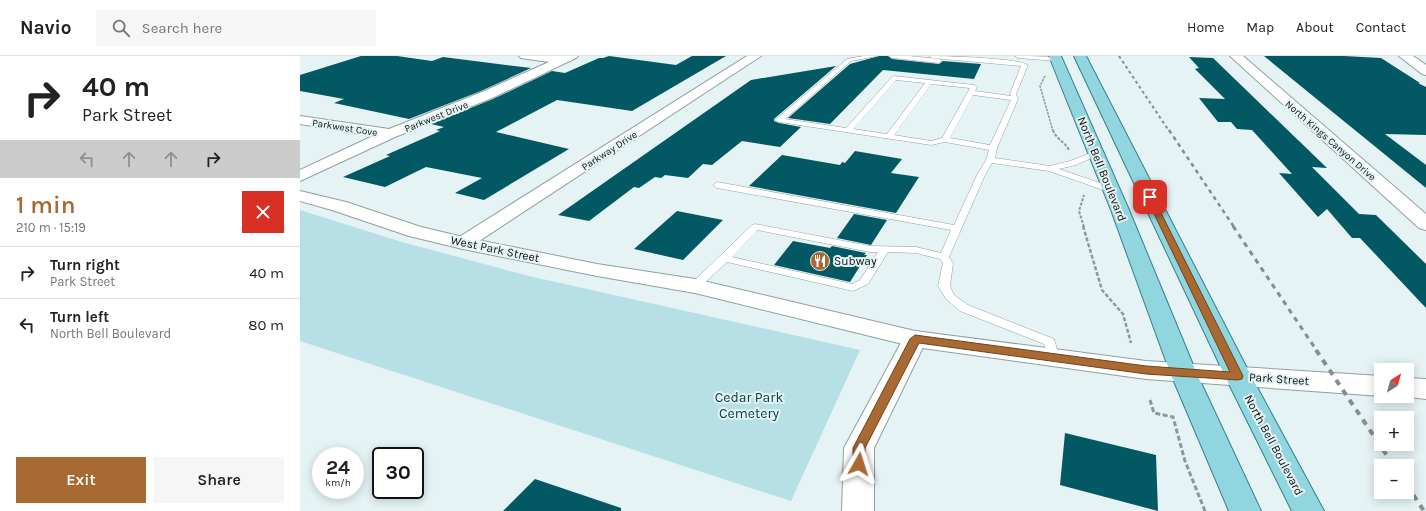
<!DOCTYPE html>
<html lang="en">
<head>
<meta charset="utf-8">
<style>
	:root { --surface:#fff; --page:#f6f6f6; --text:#222; --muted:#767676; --line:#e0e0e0; --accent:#a96932 }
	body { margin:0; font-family:Karla,sans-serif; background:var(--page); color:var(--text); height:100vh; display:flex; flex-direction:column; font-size:15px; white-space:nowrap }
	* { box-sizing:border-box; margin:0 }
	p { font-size:13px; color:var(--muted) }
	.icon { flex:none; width:22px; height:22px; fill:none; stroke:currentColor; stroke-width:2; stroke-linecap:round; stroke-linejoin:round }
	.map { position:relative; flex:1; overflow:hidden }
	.sheet { display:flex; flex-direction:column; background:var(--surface); width:300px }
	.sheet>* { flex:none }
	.hud { background:#fff; color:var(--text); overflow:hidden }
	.needle { width:26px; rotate:37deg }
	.fabs { position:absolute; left:1074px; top:307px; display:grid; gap:8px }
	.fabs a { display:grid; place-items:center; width:40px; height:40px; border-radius:0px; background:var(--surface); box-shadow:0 2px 10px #0003; font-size:20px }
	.speed { position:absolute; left:12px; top:391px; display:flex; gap:8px; font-size:20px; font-weight:700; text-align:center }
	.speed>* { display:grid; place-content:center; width:52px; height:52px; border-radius:50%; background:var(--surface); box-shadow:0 2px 10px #0003; line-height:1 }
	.speed small { font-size:10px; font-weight:400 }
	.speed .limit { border:2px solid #111; border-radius:6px; background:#fff; color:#111 }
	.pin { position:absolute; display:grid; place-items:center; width:34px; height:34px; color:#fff; margin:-17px; border-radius:8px; box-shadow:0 2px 6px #0006 }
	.me { position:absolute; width:44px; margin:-22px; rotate:6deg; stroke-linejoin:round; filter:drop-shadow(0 0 3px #0008) }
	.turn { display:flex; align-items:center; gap:14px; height:84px; padding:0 16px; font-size:18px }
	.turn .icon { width:52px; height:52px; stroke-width:2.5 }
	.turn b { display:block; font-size:28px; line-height:34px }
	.lanes { display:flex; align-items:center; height:38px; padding:0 16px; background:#0003; justify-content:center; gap:20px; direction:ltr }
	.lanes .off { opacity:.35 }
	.round { display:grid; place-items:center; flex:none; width:42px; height:42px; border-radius:0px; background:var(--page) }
	.headline { display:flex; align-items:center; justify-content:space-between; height:68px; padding:0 16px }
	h1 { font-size:24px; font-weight:600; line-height:30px; color:var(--accent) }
	.action { display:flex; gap:8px; margin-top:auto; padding:8px 16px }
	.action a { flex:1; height:46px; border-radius:0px; background:var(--accent); color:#fff; font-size:16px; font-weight:600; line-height:46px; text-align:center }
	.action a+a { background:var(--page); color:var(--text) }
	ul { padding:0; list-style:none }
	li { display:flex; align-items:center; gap:12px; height:52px; padding:0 16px; border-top:1px solid var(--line) }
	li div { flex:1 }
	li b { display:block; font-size:15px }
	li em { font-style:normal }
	header { display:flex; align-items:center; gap:24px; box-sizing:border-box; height:56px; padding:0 20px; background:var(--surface); border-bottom:1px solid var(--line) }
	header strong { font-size:19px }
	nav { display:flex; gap:22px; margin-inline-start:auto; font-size:14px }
	.search { width:280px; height:36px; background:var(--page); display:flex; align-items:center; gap:10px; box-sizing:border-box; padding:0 14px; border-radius:0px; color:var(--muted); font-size:15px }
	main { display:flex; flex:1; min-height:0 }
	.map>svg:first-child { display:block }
</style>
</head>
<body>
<header>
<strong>Navio</strong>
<div class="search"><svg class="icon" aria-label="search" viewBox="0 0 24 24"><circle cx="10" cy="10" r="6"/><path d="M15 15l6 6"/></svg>Search here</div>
<nav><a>Home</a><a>Map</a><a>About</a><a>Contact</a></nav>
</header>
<main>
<section class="sheet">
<div class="hud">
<div class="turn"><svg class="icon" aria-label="right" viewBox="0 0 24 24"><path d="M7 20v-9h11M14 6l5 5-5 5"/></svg><div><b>40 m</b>Park Street</div></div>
<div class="lanes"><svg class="icon off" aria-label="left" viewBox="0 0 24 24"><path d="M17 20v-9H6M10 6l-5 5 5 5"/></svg><svg class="icon off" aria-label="ahead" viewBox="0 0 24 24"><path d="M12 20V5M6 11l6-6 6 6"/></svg><svg class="icon off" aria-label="ahead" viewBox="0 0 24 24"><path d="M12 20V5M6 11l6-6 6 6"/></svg><svg class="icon" aria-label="right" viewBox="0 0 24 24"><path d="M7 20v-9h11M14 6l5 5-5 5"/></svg></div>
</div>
<div class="headline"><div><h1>1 min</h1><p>210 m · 15:19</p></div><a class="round" style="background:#d93025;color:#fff"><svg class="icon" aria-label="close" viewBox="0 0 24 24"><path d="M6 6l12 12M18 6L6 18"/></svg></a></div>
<ul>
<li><svg class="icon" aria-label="right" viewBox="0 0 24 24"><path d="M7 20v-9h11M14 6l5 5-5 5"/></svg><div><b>Turn right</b><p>Park Street</p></div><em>40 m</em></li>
<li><svg class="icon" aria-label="left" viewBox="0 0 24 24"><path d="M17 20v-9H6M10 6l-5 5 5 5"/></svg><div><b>Turn left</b><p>North Bell Boulevard</p></div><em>80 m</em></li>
</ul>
<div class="action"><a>Exit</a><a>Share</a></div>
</section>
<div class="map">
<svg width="1126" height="455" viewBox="0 0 1126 455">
	<rect width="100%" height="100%" fill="#e5f3f5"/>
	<path fill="#b6dfe6" d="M0,154L102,186L229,220L560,294L491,445L0,285Z"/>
	<path fill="#025963" d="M61,0H97L132,5L143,1L231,12L181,35L109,63L34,47L44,43L0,35V19Z
		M309,0L376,9L392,0H426L332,55L257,44L196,76L269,93L184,144L155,137L182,122L126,111L85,131L43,121L90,100L86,99L140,75L136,74L144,71L131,68L193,43L252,15L265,17L299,2H303Z
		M579,0H588L592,3L639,8L643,5L681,8L674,23L583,14L530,68L488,62L550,8Z
		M964,0H1044L1081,2L1120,27H1118L1126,31V79L1085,78L1126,109V132Z
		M889,1L913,2L1027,112L1012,111L1059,158L1076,159L1126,208V252L1060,182H1052L1027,153L1018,161L979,117L992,118L952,74L937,73L931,66H918L899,42L925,43L895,13L899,12Z
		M536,10L474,63V65L479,67L501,71L480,91L442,85L412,109L403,108L388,122L365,119L361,122L355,121L339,132L334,131L289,165L258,159L451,24Z
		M555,95L602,103L591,117L619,121L596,157L449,130L482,99L540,109L542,106L545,107Z
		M377,155L423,164L383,204L334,193Z
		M554,158L587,164L571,189L537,182Z
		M493,185L530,192L532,190L566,197L564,199H567L550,226L474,209Z
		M765,377L856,399L858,455L760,429Z
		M235,423L321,452V455H203Z"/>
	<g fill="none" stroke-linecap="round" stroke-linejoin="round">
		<g stroke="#929fa1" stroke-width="1">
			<path id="service" d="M564,0H578L551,5L485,63L546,72L592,21L594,20L674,29L677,31L675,35L711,40L710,38L721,10L632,2L629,0C646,0 717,2 728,9L716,38L718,43L697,92L695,102L750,110L770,105L793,96H796L800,98L776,109L759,113L815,132L816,134L815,136H809L749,115L692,107L685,119L649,201L653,207L650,230L654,239L668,249L754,283L759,300L757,303L753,304L749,303L744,288L660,255L646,243L638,230L643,207L640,203L616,197L588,196L568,228L553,235L427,206L399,232H391L389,230L452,169L455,168L570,190L616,191L641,197L651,174L417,132L413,129L417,126L654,169L677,119L686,104L689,94L645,86L631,89L479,66L475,64L547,3ZM596,24L625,27L587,78L553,73ZM631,28L670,32L642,82L631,85L594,79ZM673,39L711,44L690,89L650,82ZM457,174L570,196H578L560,224L552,228L432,201Z
				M589,0H609L639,3L642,5L639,7L592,2Z
				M715,0C726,0 751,0 760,3L757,5L718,2Z"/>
		</g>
		<g stroke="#929fa1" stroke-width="2">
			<path id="minor" d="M219,0H278L276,2L192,42L95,81L0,125V114L73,80L0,68V60L89,73L182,36L249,6L221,2Z
				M447,0H461L170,191L163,193L156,191L153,187L156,183Z
				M930,0H943L1126,158V174L1119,172Z
				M1099,0H1113L1126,9V19L1122,18Z
				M615,275L624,277L627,283L574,392V455H542L544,392L603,283L606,277Z"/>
		</g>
		<g stroke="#929fa1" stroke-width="2">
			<path id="tertiary" d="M0,135L46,146L121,171L163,181L297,208L395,223L615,275L846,305L1081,320V340L846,323L615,291L395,237L297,220L163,193L109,180L32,154L0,145Z
				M1107,322L1126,323V343L1101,340H1107Z"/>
		</g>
		<g stroke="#33808a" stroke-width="2">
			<path id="primary" d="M749,0H761L829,154L896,316L961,455H929L870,316L811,154Z
				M774,0H786L951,320L1024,455H992L925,320Z"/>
		</g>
		<path stroke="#8e989a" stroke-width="1.5" stroke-dasharray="2.5 1" stroke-linecap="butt" d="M745,20L740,30L753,75"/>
		<path stroke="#8e989a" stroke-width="2" stroke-dasharray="3 1.5" stroke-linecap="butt" d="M753,74C755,82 765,86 769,94
			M784,171L779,155L784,139"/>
		<path stroke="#8e989a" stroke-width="2.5" stroke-dasharray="4 2" stroke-linecap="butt" d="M783,170L802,234L823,258L831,287"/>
		<path stroke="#8e989a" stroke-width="3" stroke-dasharray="5 2.5" stroke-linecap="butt" d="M850,344L854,357L873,361L885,405L905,455"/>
		<use href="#service" fill="#fff" fill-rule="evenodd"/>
		<use href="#minor" fill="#fff" fill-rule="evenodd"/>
		<use href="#tertiary" fill="#fff" fill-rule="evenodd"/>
		<use href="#primary" fill="#91d6df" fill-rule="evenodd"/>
		<path stroke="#848e8f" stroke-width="2" stroke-dasharray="3 3" stroke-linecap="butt" d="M819,0L869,75"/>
		<path stroke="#848e8f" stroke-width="2.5" stroke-dasharray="4 4" stroke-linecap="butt" d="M869,74L934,171"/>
		<path stroke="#848e8f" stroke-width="3" stroke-dasharray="5 5" stroke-linecap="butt" d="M933,170L1017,295"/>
		<path stroke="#848e8f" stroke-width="4" stroke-dasharray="6 6" stroke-linecap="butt" d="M1016,294L1094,410
			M1107,429L1124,455"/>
	</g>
	<path fill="#a96932" stroke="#6e4420" d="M850,139L853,141L943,320L942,323L938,324L846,318L619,287L565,392V408L563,411L559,413L554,411L553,408V392L610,283L615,279L846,310L930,316L846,141Z"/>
	<defs>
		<g id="restaurant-disc" transform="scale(1)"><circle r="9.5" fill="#a96932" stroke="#e5f3f5"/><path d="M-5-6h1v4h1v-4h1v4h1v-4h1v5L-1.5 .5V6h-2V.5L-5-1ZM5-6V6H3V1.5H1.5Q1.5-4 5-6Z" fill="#fff"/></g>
	</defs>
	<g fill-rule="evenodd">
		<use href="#restaurant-disc" x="520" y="205"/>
	</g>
	<g text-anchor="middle" stroke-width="4" stroke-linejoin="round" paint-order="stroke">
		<g font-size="10" fill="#0f1314" stroke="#e5f3f5">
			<text transform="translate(136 60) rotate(-22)" y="4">Parkwest Drive</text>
			<text transform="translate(45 71) rotate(9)" y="4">Parkwest Cove</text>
			<text transform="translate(1031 84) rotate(41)" y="4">North Kings Canyon Drive</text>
			<text transform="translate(309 94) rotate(-33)" y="4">Parkway Drive</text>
		</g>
		<g font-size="12" fill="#0f1314" stroke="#e5f3f5">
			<text transform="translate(802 113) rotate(68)" y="4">North Bell Boulevard</text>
			<text transform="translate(195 193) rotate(12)" y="4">West Park Street</text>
			<text transform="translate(979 323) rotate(4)" y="4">Park Street</text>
			<text transform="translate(974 389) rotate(62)" y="4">North Bell Boulevard</text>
		</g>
		<g font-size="12" fill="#0f1314" stroke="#e5f3f5" text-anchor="start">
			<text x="534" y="209">Subway</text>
		</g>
		<g font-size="14" fill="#00444c" stroke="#e5f3f5">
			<text x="449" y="346">Cedar Park<tspan x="449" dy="16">Cemetery</tspan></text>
		</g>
	</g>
</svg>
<div class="fabs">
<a><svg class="needle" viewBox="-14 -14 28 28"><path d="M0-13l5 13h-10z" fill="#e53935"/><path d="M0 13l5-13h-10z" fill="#767676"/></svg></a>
<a>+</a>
<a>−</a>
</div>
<div class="speed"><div>24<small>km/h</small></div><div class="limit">30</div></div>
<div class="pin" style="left:850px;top:141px;background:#d93025"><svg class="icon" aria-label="arrive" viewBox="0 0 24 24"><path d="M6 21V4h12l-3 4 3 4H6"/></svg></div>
<svg class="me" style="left:559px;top:408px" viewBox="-20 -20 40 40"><path d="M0-17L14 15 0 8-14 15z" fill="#a96932" stroke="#fff" stroke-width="4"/></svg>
</div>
</main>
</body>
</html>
